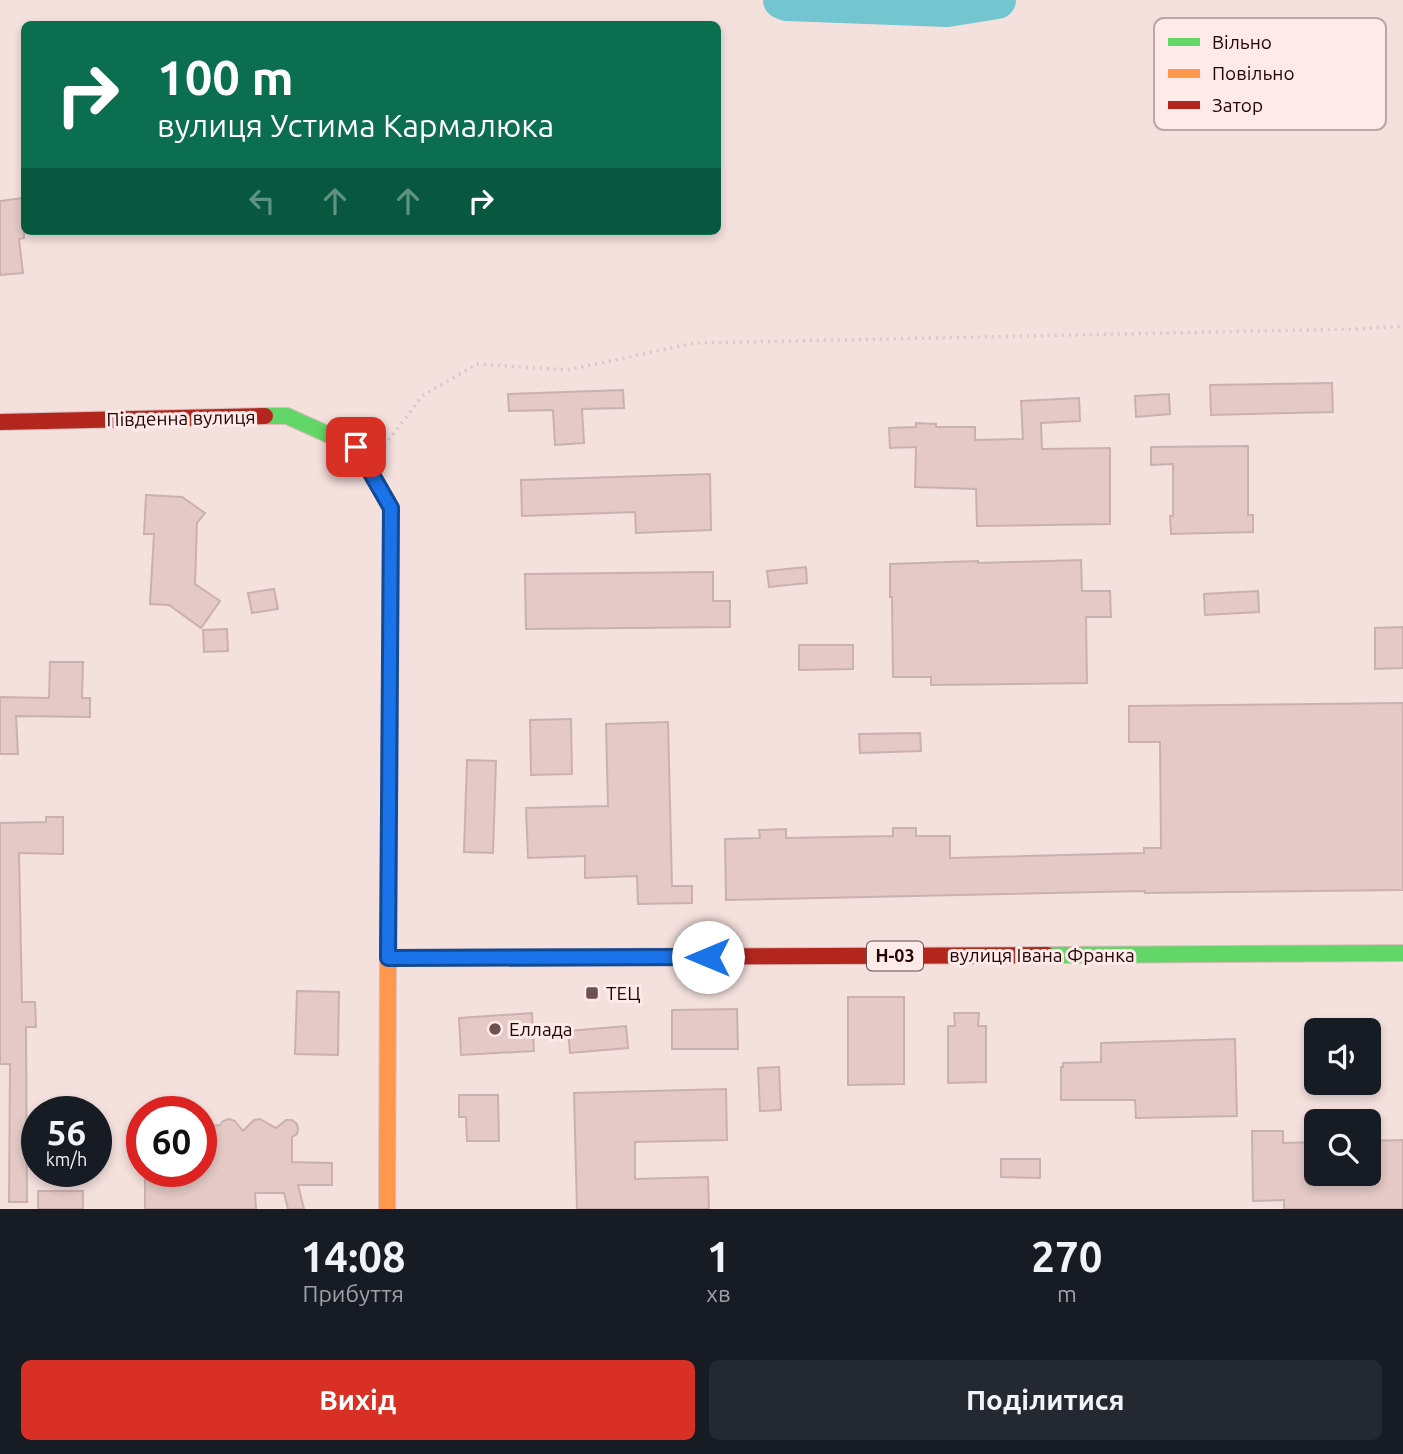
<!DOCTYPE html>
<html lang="uk">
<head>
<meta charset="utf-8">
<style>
	:root { --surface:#171b24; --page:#242831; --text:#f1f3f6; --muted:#9ea1a6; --accent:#d93025 }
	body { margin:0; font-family:Ubuntu,sans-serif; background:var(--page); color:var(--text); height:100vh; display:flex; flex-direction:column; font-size:26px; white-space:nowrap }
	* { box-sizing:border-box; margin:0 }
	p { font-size:23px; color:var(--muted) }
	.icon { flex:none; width:38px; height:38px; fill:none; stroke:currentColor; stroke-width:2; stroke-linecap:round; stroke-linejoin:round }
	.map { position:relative; height:1209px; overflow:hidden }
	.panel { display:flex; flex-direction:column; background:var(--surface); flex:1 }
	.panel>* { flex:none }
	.guide { position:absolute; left:21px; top:21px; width:700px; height:214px; border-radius:10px; box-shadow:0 4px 10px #0003; background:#0b6e4f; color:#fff; overflow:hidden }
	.tools { position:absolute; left:1304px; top:1018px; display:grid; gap:14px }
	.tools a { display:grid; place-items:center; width:77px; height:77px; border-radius:10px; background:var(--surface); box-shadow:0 4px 10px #0003; font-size:35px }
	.speed { position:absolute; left:21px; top:1096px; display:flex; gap:14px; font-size:35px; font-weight:700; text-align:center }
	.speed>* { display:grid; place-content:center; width:91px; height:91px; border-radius:50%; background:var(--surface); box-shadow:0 4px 10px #0003; line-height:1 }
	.speed small { font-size:18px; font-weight:400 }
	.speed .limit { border:10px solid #d22; background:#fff; color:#111 }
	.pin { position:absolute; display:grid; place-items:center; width:60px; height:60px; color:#fff; margin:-30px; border-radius:14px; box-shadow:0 4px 10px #0006 }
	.me { position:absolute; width:77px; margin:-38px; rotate:270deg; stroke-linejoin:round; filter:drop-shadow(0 0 5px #0008) }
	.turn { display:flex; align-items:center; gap:24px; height:147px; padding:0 21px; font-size:32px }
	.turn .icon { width:91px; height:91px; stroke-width:2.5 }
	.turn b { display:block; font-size:49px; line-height:60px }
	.lanes { display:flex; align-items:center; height:66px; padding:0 21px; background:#0003; justify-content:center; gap:35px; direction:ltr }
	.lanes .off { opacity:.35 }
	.eta { display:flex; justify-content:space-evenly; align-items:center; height:119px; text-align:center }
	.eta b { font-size:42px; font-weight:700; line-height:49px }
	.action { display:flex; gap:14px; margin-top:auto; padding:14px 21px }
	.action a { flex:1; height:80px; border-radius:10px; background:var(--accent); color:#fff; font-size:28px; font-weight:700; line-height:80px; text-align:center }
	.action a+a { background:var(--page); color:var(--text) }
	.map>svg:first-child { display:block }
</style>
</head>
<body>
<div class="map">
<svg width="1403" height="1209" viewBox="0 0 1403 1209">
	<rect width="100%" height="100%" fill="#f4e0dd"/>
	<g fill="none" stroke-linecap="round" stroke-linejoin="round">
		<path stroke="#73c5cf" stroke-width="38" d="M782,0L787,2L947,8L997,0"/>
	</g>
	<path fill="#e4c9c6" stroke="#cbb1ae" stroke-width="2" d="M24,198V238L19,239L23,273L0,275V201Z
		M1332,383L1333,412L1211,415L1210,385Z
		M623,390L624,408L582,409L584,443L555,445L553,410L509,411L508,394Z
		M1169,394L1170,414L1136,417L1135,396Z
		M1079,398L1080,421L1041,423L1042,449L1110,448V524L977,526L976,489L915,487L916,447L890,448L889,428L916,427V423L936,424V427H975V440L1023,439L1021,401Z
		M1248,446V515H1253V532L1171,534L1170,516H1173V464L1151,465V447Z
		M710,474L711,530L636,533L635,512L522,516L521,480Z
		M146,495L182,497L205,513L197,523L195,584L220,601L201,628L169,605L150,604L154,534H144Z
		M1081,560L1082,591H1110L1111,617H1086L1087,683L931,685V677H893L892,597H890V564L978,561V563Z
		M806,567L807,583L769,587L767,571Z
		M713,572V601H730V627L526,629L525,574Z
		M274,589L278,609L252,613L248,593Z
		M1258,591L1259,612L1205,615L1204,594Z
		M1403,627V668L1375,669V628Z
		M227,629L228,651L204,652L203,630Z
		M799,645H853V669L799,670Z
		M50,662H83L82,698H90V717L16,716L18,754H0V697L49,698Z
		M1403,703V890L1145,893V891L726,900L725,839L760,838L759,830L786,829V838L893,836V828H916V836H950V858L1144,853V848H1161L1160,742H1129V706Z
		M571,719L572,774L531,775L530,720Z
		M668,722L672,886H692V903L638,904L637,876L585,878V856L528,858L526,808L608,806L606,724Z
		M920,733L921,751L860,753L859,734Z
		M467,760L496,761L493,853L464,852Z
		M46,817H63V854L19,853L22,1002H35L36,1027H26L27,1202H9L10,1064H0V823L46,822Z
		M297,991L339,992L338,1055L295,1054Z
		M848,997H904V1084L848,1085Z
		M737,1009L738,1049H672V1010Z
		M532,1013L534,1051L461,1055L459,1018Z
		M954,1013H979L978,1026H986V1082L948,1083V1026H955Z
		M626,1026L628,1048L570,1053L568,1031Z
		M1235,1039L1237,1116L1136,1118L1135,1100H1061V1067H1063V1063L1101,1062V1043Z
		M779,1067L781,1110L760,1111L758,1068Z
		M726,1089L727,1140L635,1142V1179L708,1177L709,1209H577L574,1093Z
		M459,1095H498L499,1141H467L466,1117H459Z
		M229,1119L235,1121L243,1131L254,1120L260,1119L276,1128L286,1120H292L297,1124L298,1129L297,1134L292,1137V1162L332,1163V1185H298L304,1209H288L284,1193H255L256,1209H145V1171H201V1127L220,1125L223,1121Z
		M1252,1131H1283V1143L1316,1142V1174H1368V1141L1403,1140V1209H1284V1200L1253,1201Z
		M1001,1159H1040V1178L1001,1177Z
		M38,1191H83V1209H38Z"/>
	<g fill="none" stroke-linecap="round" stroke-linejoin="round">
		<g stroke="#d7bcb9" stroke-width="18">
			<path id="fast" d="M265,416H287L356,447L391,508L390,692
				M1047,955L1403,953"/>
		</g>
		<g stroke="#d7bcb9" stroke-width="18">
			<path id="slow" d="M388,958L390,692
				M387,1209L388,958L592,957"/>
		</g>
		<g stroke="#d7bcb9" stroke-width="18">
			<path id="jam" d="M0,422L265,416
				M592,957L1047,955"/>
		</g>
		<path stroke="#d2cccb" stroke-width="3.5" stroke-dasharray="2 5" stroke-linecap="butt" d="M382,442L388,441L422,396L477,364L567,370L695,343L1357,329L1403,326"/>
		<use href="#fast" stroke="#63d668" stroke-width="16"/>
		<use href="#slow" stroke="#ff974d" stroke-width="16"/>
		<use href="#jam" stroke="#b3261e" stroke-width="16"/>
	</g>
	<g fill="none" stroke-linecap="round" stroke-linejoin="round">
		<g stroke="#114b97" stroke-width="18">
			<path id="route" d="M356,447L391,508L388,958L708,957"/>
		</g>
		<use href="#route" stroke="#1a73e8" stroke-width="12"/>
	</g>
	<g fill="#6d5251" stroke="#feeae8" stroke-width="2.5">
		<rect x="585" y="986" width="14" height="14" rx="3.5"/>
		<circle cx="495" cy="1029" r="7"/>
	</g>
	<g text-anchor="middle" stroke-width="6" stroke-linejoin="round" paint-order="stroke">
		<rect fill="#feeae8" stroke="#654a49" stroke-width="2" x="867" y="941.5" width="56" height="29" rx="5"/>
		<g font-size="18" font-weight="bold" fill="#240505">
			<text x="895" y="962">Н-03</text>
		</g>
		<g font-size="19" fill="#240505" stroke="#feeae8">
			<text transform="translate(181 418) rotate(-1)" y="7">Південна вулиця</text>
			<text x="1042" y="962">вулиця Івана Франка</text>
		</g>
		<g font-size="19" fill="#240505" stroke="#feeae8" text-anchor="start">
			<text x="606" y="1000">ТЕЦ</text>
			<text x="509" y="1036">Еллада</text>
		</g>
	</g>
	<rect x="1154" y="18" width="232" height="112" rx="10" fill="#feeae8" stroke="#bda5a4" stroke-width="2"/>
	<rect x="1168" y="38" width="32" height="8" fill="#63d668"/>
	<rect x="1168" y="69" width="32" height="9" fill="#ff974d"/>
	<rect x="1168" y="101" width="32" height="8" fill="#b3261e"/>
	<g font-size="19" fill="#240505">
		<text x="1212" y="49">Вільно</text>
		<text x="1212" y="80">Повільно</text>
		<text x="1212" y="112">Затор</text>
	</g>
</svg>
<div class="tools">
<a><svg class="icon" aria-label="sound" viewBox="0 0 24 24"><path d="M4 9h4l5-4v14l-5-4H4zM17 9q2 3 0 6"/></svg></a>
<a><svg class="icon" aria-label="search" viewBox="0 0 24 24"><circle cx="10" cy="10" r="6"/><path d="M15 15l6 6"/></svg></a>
</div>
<div class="speed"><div>56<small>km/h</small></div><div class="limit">60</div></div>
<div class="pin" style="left:356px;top:447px;background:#d93025"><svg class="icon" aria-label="arrive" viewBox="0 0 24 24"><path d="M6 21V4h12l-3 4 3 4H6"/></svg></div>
<svg class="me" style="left:708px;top:957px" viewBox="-20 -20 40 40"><circle r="19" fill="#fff"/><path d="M0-13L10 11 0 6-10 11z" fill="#1a73e8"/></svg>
<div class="guide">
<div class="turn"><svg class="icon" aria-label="right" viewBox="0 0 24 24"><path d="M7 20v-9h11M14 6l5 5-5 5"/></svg><div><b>100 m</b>вулиця Устима Кармалюка</div></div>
<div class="lanes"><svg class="icon off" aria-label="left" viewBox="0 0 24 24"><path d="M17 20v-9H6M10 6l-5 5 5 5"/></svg><svg class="icon off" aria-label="ahead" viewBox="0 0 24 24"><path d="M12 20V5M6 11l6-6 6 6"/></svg><svg class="icon off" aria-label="ahead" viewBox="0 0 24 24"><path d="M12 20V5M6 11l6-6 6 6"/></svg><svg class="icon" aria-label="right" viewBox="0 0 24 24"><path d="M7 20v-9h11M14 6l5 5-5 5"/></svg></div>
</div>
</div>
<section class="panel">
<div class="eta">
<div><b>14:08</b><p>Прибуття</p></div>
<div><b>1</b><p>хв</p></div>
<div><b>270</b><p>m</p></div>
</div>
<div class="action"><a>Вихід</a><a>Поділитися</a></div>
</section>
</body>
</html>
